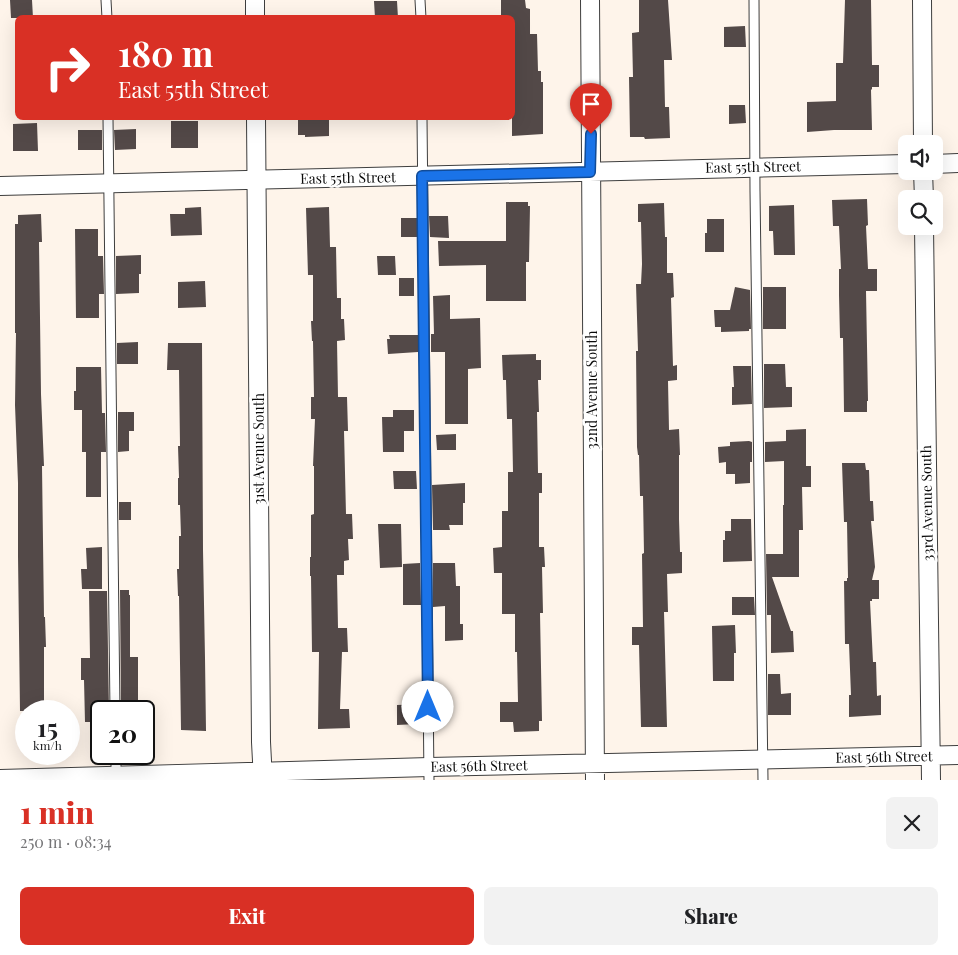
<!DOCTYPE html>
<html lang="en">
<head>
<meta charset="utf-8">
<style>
	:root { --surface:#fff; --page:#f2f2f2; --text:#202124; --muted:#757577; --accent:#d93025 }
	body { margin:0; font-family:"Playfair Display",serif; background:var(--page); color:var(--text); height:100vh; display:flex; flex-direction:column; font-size:19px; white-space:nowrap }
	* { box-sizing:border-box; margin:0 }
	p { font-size:16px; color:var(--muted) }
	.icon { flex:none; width:28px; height:28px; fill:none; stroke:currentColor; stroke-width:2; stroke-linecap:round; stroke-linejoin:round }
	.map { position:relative; height:780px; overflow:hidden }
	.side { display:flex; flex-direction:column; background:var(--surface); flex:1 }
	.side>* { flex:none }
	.banner { position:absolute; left:15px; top:15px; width:500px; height:105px; border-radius:8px; box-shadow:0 5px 20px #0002; background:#d93025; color:#fff; overflow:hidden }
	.buttons { position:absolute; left:898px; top:135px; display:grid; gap:10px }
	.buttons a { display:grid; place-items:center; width:45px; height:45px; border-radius:8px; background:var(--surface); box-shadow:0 5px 20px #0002; font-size:25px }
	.speed { position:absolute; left:15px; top:700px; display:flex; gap:10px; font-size:25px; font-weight:700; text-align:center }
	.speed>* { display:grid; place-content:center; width:65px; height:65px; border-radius:50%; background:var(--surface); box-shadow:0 5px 20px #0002; line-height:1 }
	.speed small { font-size:12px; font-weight:400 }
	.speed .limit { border:2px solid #111; border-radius:8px; background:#fff; color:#111 }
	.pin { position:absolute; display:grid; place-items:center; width:42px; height:42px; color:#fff; margin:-51px -21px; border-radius:50% 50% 50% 0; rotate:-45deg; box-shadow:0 0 5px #0007 }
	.pin .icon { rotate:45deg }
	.me { position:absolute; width:55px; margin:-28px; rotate:0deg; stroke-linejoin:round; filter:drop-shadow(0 0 4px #0008) }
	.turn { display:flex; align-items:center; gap:18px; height:105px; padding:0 20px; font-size:22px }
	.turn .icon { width:65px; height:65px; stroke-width:2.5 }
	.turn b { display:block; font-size:35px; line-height:42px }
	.round { display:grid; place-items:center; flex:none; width:52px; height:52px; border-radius:8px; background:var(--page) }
	.summary { display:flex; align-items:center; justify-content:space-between; height:85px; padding:0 20px }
	h1 { font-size:30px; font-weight:800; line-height:38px; color:var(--accent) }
	.button { display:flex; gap:10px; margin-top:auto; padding:10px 20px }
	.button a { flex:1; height:58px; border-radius:8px; background:var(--accent); color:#fff; font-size:20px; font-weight:800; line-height:58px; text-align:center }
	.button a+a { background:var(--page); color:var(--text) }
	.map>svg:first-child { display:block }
</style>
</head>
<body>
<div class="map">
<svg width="958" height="780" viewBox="0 0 958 780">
	<rect width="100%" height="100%" fill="#fef4ea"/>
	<path fill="#534948" d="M10,0H32L33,18H11Z
		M501,0H525L526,8L530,9V34H537L538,71H541V82H543V134L512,136V18H501Z
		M639,0H668L672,60H664L665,107H669L670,138L645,139L644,137H630L629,77H633L632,33L639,32Z
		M845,0H871L872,65H879V87H872V89L871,90L872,130H834L807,132V102L836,101V63H843Z
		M374,1H397L398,18H375Z
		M745,26L746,47H724V27Z
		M729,105H745L746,123L729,124Z
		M298,118H329V136L305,137V135H298Z
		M171,121H198V148H171Z
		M37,123L38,151H13V124Z
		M136,129V149L115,150L114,130Z
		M78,130H102V150H78Z
		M867,199L868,225L866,226L868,269H877V291H866L868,401H867V412H844L843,338H840L839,295V269H841L839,226H833L832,200Z
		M506,202H528V206H530L529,262H526V301H486V265L439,266L438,241H506Z
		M664,203L665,237H667V273H673L674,297L671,298L673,366L677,365V380L668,381L669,430L679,429L680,455H679V519L680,552H682V573L667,574L668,612H664L667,727H641L639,645H632V627H643L642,554L644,553L643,496H640L639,455H638L637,447L636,351H638L636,284H641L642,264L641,222H638V204Z
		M794,205L795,255H774L773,231H769V206Z
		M201,207L202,235L171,236L170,214H185V208Z
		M329,207L330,247H336L337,298H341V319H344L345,340L337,341L338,397H347L348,431H344L346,514H352L353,539H348L349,560L344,561V575H337L338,628H347L348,652H342L340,709H349L350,728L318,729L319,652H312L311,576H310V557H311V515L314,514V466H313L315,419H311V397H314L313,341H312L311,321H313V275H308L306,208Z
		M41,214L42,242H39L41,394L44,466H42L44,617H45L46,647H44V711H20L18,556V483L15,405L16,333H15V224H18V215Z
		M429,216H448L449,238L430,237Z
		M401,218H417V237H401Z
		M707,219H724V252H705V233H707Z
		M75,229H98V256H103L104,294H99V318H76Z
		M141,255V274H139V293L116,294V256Z
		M377,256H395L396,275H378Z
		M399,278H414V296H399Z
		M205,281L206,307L178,308V282Z
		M735,287L750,290L751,329H749V331L721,332V327H715L714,310H730Z
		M763,287H786V329H763Z
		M450,295V319L480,318L481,368L468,369V424H445V352H431V334H434L433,296Z
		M389,335H418V352L388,354L387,339H390Z
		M138,342V364H117V343Z
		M168,343H202L203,550L205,658L206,731L181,730L179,596H178L177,569H179V536H181L180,505H178V478H179L178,446H180L179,370H167Z
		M536,354V360H541V380H538L539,412H537L538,473H542V493H539V547H544L545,567H542L543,613H540L542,721H539V731L514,732L513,722H500V702H518L517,652H515V614H502V573H494L493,548L502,547V511H508V472H513L512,419H507L506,380H503L502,355Z
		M764,364H785L786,387H792V407L764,408Z
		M733,366H751L752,404L732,405V387H734Z
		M76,367H101L102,413H105L106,452H101V497H86V452H82V410H74V391H76Z
		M393,410H414V431H404V452H383L382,417H393Z
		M118,412H134V431H129V451L118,452Z
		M806,429V466H811V487H802L803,530H799V577H772L791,631H793L794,652L771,653V615H767L766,554H783V505H784V461L765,462V442L786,441V430Z
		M456,434V450H437L436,435Z
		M749,441L752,442V462H750V483L735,484V474H726V462L719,463L718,447L730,446V442Z
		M842,463H865L866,470H869L870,501H873L874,521H871L875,567L872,580H879V599H872V601H870L873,662H876L877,696L881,695V715L849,717V695H851L849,644H845L844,581H847V578H848L847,522H844Z
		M393,471H416L417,489H394Z
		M465,483V503H463V525H449L450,530H433L432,485Z
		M119,502H131V520H119Z
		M731,519H751L752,561L723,562V540H725V531H731Z
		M378,524H401L402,567L380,568Z
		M102,547V589H82L81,569H87L86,548Z
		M420,563L421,605H403V564Z
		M433,563H455L456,586H460V624H463V640L445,641V606L433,607Z
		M120,590H129V595H130V657H138V711H121Z
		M89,591H107L109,711H101V722H85L84,680H81V658H90Z
		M732,597H754L755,615H732Z
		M735,625L736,653H734V681H713L712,626Z
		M768,674H780L781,694L791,693V715H768Z
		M446,702V720H435L434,703Z
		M422,704V720H417V724L397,725V705Z"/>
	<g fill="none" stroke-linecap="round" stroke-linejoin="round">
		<g stroke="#3e3e3e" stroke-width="11">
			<path id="service" d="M106,0L107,18
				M420,0L421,18
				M754,0L755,191L763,780
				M108,118L115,711
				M422,118L429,780
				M116,754V777"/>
		</g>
		<g stroke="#3e3e3e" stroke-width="20">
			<path id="minor" d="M255,0V18
				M590,0L595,780
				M922,0L923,144
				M256,118L261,742L263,780
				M934,164L958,163
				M923,171L924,199
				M0,186L906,164
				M924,226L931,780
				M0,779L429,767L958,755"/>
		</g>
		<use href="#service" stroke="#fff" stroke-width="9"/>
		<use href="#minor" stroke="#fff" stroke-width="18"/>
	</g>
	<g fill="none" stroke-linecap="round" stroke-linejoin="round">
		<g stroke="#114b97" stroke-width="12">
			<path id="route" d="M428,707L422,176L590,172L591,134"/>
		</g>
		<use href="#route" stroke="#1a73e8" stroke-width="9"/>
	</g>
	<g text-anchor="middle" stroke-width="5" stroke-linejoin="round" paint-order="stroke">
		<g font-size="14" fill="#0b0b0b" stroke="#fff">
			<text transform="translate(753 167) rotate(-1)" y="5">East 55th Street</text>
			<text transform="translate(348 178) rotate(-1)" y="5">East 55th Street</text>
			<text transform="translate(592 390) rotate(-90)" y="5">32nd Avenue South</text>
			<text transform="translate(259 449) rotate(-90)" y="5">31st Avenue South</text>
			<text transform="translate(927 503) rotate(-91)" y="5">33rd Avenue South</text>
			<text transform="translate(884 757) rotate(-1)" y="5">East 56th Street</text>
			<text transform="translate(479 766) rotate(-1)" y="5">East 56th Street</text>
		</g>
	</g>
</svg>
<div class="buttons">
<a><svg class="icon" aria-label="sound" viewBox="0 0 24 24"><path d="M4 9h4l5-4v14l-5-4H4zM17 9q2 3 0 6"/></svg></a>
<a><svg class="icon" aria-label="search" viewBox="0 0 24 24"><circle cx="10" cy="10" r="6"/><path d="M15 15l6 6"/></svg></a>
</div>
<div class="speed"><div>15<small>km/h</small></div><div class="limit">20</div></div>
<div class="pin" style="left:591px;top:134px;background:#d93025"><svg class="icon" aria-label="arrive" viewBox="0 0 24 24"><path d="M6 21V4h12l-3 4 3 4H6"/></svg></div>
<svg class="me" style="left:428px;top:707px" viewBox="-20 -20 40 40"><circle r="19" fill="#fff"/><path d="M0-13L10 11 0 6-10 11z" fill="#1a73e8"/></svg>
<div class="banner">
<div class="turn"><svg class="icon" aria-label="right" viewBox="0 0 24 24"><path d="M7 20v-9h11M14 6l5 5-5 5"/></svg><div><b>180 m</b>East 55th Street</div></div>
</div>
</div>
<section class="side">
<div class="summary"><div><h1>1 min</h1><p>250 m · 08:34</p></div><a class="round"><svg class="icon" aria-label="close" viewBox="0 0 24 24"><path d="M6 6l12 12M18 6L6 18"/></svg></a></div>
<div class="button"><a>Exit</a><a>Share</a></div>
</section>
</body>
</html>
